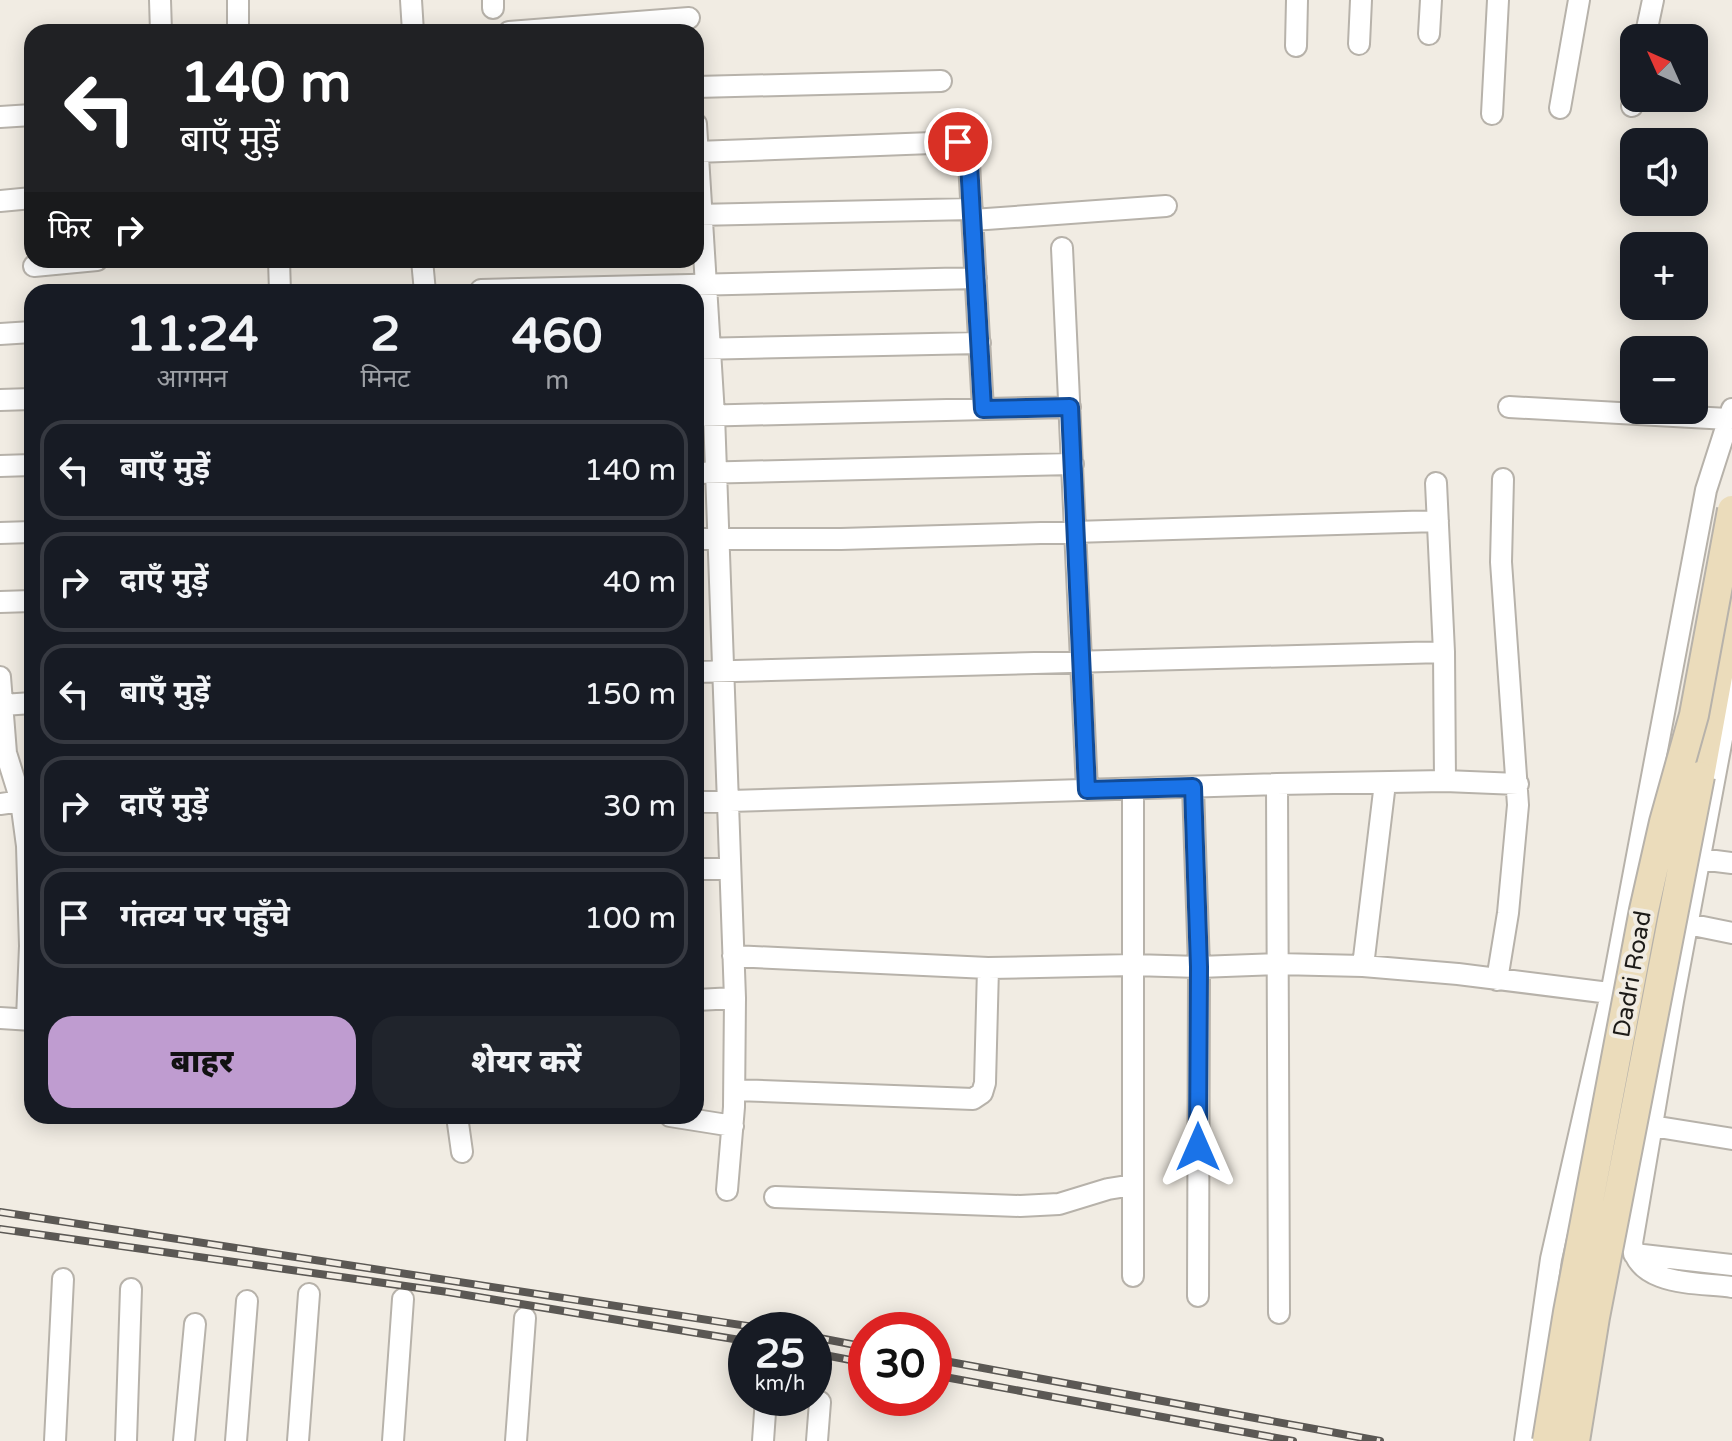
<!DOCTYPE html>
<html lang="hi">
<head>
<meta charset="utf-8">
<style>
	:root { --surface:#171b24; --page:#20242c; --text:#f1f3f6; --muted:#9ea1a6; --line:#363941; --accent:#bf9cd0 }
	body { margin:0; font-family:"Varela Round","Noto Sans Devanagari",sans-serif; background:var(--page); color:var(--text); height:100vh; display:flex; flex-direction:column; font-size:30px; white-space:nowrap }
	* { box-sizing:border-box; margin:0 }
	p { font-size:26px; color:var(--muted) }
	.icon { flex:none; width:44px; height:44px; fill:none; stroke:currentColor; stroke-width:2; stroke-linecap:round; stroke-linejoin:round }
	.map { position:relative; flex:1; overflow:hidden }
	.drawer { position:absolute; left:24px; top:284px; width:680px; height:840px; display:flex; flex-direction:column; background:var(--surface); border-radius:24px; box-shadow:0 4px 20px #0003 }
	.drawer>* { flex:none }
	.banner { position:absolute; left:24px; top:24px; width:680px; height:244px; border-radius:24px; box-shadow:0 4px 20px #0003; background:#202124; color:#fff; overflow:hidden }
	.needle { width:52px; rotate:315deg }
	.buttons { position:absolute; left:1620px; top:24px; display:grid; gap:16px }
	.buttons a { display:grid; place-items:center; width:88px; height:88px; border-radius:16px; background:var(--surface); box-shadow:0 4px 20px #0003; font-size:40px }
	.speed { position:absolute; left:728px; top:1312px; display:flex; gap:16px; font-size:40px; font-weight:700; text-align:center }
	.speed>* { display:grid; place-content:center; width:104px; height:104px; border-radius:50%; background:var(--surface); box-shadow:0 4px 20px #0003; line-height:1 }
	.speed small { font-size:20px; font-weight:400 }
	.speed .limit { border:12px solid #d22; background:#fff; color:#111 }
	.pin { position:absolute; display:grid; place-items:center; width:68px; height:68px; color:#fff; margin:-34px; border:4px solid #fff; border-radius:50%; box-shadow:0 2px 8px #0007 }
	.me { position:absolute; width:88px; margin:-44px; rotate:0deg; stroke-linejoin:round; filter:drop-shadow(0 0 6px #0008) }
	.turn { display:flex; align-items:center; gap:28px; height:168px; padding:0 24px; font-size:36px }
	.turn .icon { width:104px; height:104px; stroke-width:2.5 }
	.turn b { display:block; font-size:56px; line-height:68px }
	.then { display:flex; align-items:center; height:76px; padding:0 24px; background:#0003; gap:16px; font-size:30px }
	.eta { display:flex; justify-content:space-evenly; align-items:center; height:136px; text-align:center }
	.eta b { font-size:48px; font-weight:800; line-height:56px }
	.cta { display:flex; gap:16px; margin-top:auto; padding:16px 24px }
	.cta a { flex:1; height:92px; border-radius:24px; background:var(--accent); color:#111; font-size:32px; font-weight:800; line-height:92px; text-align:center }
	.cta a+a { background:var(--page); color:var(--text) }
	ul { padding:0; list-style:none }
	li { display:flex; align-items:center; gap:24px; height:100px; margin:0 16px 12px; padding:0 8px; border:4px solid var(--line); border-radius:24px }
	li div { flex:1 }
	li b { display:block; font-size:30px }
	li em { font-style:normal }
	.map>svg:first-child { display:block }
</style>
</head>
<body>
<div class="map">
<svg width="1732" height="1441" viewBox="0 0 1732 1441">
	<rect width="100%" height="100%" fill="#f1ece3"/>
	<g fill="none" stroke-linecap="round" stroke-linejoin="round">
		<g stroke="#b7b2aa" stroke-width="24">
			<path id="street" d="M160,0L161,32
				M238,0V32
				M411,0L413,32
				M493,0V8
				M509,32L689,18
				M1429,34L1431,0
				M1645,38L1653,0
				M1359,44L1361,0
				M1296,46L1297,0
				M696,87L941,81
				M1632,106L1634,98
				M1560,108L1579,0
				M1492,114L1498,0
				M0,117L32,115
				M696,124L714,415L735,998L734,1107L727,1190
				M696,152L958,142C968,147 968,153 969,163L983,409
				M0,201L32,198
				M696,215L972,209
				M973,220L1166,206
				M1062,248L1087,790
				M279,260L280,292
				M422,260L425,292
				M34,266L97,260
				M481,290L976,278
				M0,334L32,332
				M696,349L980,343
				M0,400L32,399
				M1509,407L1728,419
				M696,416L1070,407
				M0,466L32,465
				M696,473L1073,464
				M1436,483L1444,652L1445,781
				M0,533L32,532
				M696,539H841L1438,521
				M0,602L32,601
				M696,672L1444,652
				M0,677L6,753L21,801L27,846L30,946L27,1019
				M1732,685L1673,1001L1632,1243C1637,1287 1698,1282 1732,1287
				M3,705L32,703
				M1277,784L1279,1313
				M1193,787L1199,967L1198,1296
				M1133,789V1276
				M696,802L1277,784L1445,781L1518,784
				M0,804L21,801
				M1700,859L1732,863
				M696,869H730
				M1688,924L1732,933
				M733,956L988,968L1133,965L1199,967L1277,964L1363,966L1458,974L1673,1001
				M1363,966L1385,783
				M1497,980L1508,913L1518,805L1501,562L1503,479
				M696,1000L735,998
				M0,1018L32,1020
				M735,1090L973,1099L982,1093L985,1083L988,968
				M457,1116L462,1152
				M670,1116L733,1126
				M1652,1126L1732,1139
				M775,1197L1020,1206L1059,1204L1108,1189L1133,1185
				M1634,1254L1732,1265
				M55,1441L63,1279
				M126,1441L131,1289
				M184,1441L195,1324
				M236,1441L247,1301
				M298,1441L309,1294
				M393,1441L403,1299
				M516,1441L525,1318
				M763,1441L766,1398
				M817,1441L820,1402
				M1525,1441L1551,1259L1611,994L1706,490L1732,409"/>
		</g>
		<g stroke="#b7b2aa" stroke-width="32">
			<path id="secondary" d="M1700,776L1732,599"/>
		</g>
		<use href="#street" stroke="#fff" stroke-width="20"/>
		<use href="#secondary" stroke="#ebdcbb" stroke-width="28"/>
		<g stroke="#5b5854" stroke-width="8">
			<path id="rail" d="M0,1212L774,1330
				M0,1229L448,1292L746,1341
				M814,1337L866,1347
				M814,1353L866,1363
				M934,1359L1380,1441
				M934,1375L1293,1441"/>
		</g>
		<use href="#rail" stroke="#f1ece3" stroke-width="5" stroke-dasharray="15" stroke-linecap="butt"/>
		<g stroke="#b7b2aa" stroke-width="32" stroke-linecap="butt">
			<path id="secondary-bridge" d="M1547,1441L1568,1312L1644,910L1664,822L1694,715L1732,510
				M1575,1441L1595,1317L1700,776"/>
		</g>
		<use href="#secondary-bridge" stroke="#ebdcbb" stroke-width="28"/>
	</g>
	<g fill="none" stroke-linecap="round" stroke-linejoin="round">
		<g stroke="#114b97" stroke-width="20">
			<path id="route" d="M958,142L968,152L969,163L983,409L1070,407L1087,790L1193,787L1199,967L1198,1147"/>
		</g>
		<use href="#route" stroke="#1a73e8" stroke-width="14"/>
	</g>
	<g text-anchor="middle" stroke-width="8" stroke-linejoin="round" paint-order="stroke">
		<g font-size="24" fill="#1d1b18" stroke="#f1ece3">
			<text transform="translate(1632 974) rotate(-80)" y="8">Dadri Road</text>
		</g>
	</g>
</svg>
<div class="buttons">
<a><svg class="needle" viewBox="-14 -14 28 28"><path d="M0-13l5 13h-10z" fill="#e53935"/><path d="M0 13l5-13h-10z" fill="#9ea1a6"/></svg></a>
<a><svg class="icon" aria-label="sound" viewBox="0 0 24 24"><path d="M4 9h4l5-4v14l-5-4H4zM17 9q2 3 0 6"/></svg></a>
<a>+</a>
<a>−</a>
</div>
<div class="speed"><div>25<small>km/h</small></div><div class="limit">30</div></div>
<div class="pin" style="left:958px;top:142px;background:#d93025"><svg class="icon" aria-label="arrive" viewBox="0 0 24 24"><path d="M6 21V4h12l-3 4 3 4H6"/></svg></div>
<svg class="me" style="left:1198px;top:1147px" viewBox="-20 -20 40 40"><path d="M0-17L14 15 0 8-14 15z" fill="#1a73e8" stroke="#fff" stroke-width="4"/></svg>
<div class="banner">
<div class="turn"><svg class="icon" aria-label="left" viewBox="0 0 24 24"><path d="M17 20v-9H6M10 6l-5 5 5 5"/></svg><div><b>140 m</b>बाएँ मुड़ें</div></div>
<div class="then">फिर<svg class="icon" aria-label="right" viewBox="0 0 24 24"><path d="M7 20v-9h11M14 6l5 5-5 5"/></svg></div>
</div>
<section class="drawer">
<div class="eta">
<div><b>11:24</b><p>आगमन</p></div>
<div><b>2</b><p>मिनट</p></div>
<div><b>460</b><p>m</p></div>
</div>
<ul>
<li><svg class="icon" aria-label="left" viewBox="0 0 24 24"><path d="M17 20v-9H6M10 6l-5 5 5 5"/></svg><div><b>बाएँ मुड़ें</b></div><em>140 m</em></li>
<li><svg class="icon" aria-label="right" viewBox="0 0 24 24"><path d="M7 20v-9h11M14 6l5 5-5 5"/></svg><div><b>दाएँ मुड़ें</b></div><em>40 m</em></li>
<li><svg class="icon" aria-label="left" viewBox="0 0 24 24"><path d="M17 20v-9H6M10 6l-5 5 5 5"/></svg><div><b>बाएँ मुड़ें</b></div><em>150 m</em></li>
<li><svg class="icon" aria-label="right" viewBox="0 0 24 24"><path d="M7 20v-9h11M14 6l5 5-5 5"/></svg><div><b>दाएँ मुड़ें</b></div><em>30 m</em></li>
<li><svg class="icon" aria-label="arrive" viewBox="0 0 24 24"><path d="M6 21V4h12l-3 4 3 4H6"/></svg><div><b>गंतव्य पर पहुँचे</b></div><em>100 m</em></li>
</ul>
<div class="cta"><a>बाहर</a><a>शेयर करें</a></div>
</section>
</div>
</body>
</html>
